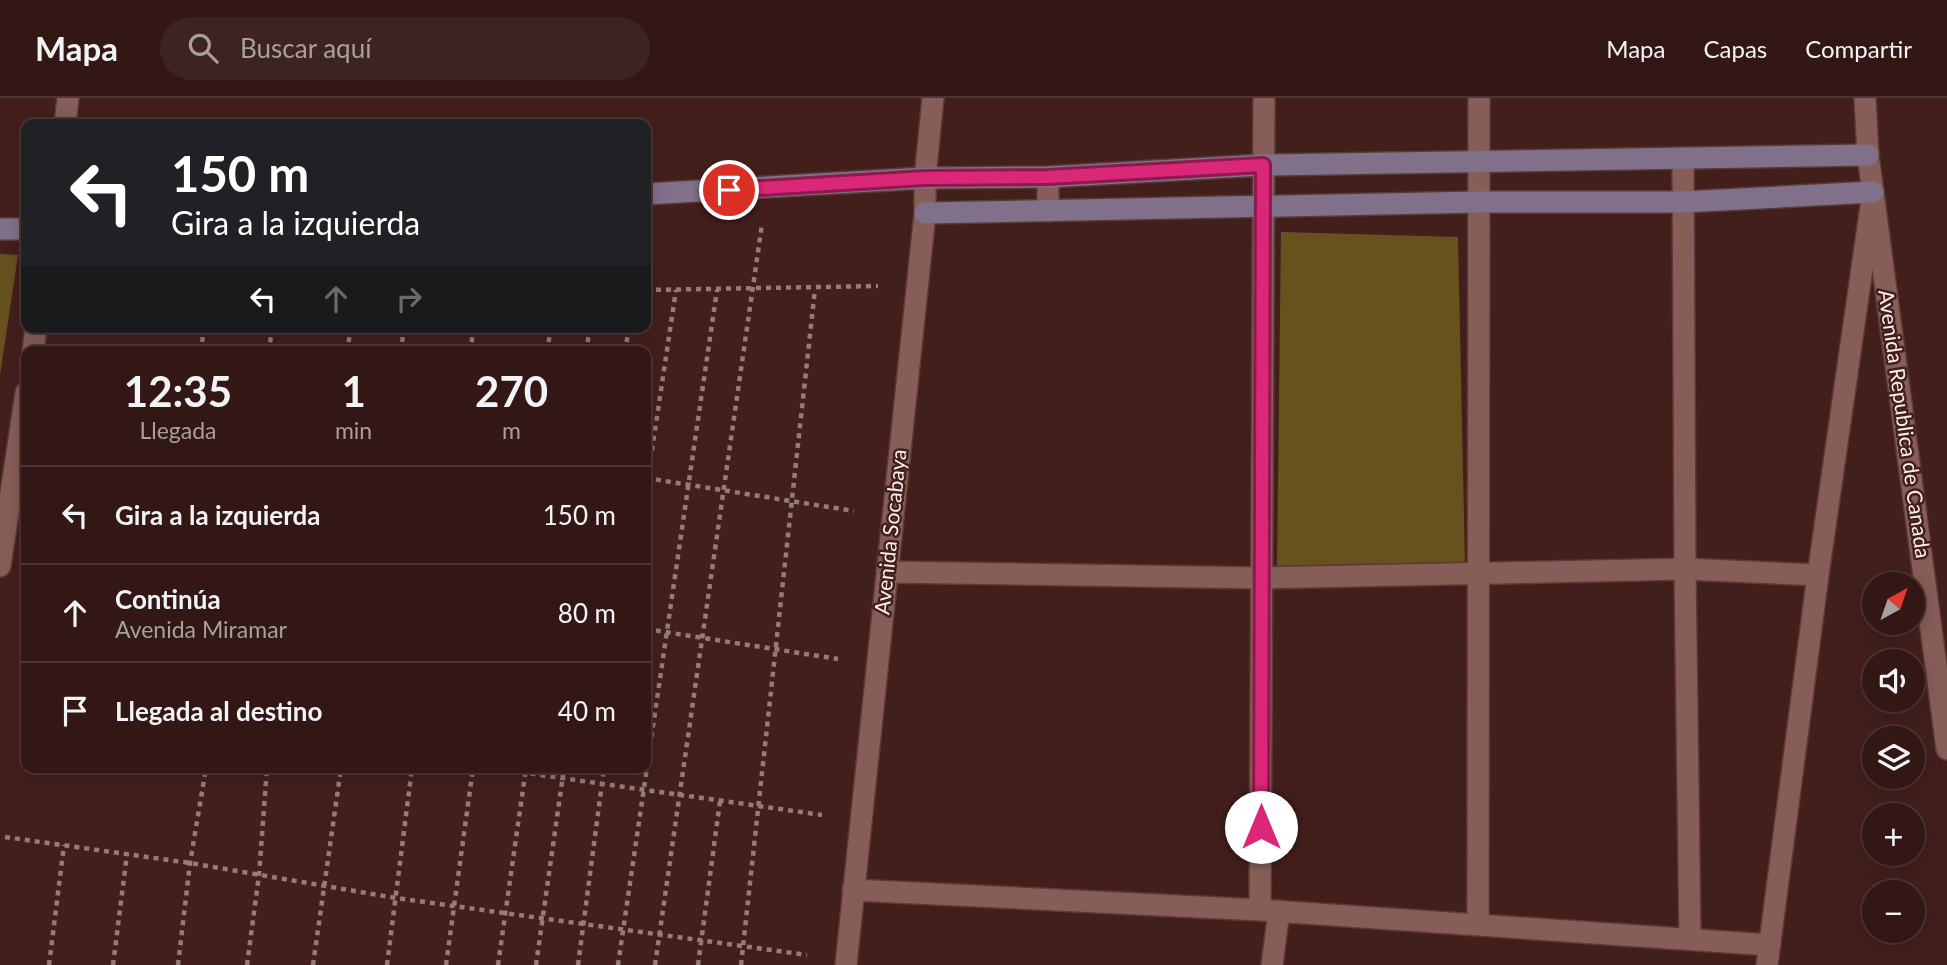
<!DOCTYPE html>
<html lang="es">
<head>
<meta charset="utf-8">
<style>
	:root { --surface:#321715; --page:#3d2422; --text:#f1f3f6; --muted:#a89fa0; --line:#4d3634 }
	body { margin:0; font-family:Lato,sans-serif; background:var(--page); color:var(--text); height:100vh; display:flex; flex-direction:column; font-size:26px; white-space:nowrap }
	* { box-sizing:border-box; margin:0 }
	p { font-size:23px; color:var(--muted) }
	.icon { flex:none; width:38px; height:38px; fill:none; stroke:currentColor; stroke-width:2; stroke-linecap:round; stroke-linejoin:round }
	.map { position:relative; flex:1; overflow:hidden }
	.sheet { position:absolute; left:21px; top:248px; width:630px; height:427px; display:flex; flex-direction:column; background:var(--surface); border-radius:14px; box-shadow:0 4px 18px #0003,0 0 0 2px var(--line) }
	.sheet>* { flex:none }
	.top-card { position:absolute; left:21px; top:21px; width:630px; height:214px; border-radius:14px; box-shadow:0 4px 18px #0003,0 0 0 2px var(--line); background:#202124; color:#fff; overflow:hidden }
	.needle { width:46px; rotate:40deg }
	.tools { position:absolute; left:1862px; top:474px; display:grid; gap:14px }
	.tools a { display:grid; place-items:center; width:63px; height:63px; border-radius:50%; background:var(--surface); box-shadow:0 4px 18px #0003,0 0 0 2px var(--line); font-size:35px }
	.pin { position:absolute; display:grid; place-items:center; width:60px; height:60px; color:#fff; margin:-30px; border:4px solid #fff; border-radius:50%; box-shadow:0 2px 7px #0007 }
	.me { position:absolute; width:77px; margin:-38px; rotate:0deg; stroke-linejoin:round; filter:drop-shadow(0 0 5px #0008) }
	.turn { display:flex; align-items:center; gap:24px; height:147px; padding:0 35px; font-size:32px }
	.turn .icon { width:91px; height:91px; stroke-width:2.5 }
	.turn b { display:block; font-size:49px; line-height:60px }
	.lanes { display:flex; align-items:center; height:66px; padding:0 35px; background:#0003; justify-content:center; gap:35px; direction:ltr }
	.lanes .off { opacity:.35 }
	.eta { display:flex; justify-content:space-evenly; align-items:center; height:119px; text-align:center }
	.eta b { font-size:42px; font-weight:700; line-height:49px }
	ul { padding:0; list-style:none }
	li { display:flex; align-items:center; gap:21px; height:98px; padding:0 35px; border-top:2px solid var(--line) }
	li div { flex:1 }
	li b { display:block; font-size:26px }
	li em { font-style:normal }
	header { display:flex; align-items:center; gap:42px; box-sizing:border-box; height:98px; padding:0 35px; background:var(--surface); border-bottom:2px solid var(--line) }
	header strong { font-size:33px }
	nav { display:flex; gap:38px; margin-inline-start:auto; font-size:24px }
	.search { width:490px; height:63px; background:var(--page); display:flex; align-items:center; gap:18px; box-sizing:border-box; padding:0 24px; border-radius:38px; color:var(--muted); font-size:26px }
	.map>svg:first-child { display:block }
</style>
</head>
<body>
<header>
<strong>Mapa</strong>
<div class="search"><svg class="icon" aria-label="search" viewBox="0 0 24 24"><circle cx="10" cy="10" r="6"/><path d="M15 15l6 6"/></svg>Buscar aquí</div>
<nav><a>Mapa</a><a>Capas</a><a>Compartir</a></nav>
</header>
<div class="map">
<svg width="1947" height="867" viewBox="0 0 1947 867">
	<rect width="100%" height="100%" fill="#431f1c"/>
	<path fill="#67521e" d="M1281,134L1458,139L1465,466L1277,468Z
		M0,156L18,157L0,277Z"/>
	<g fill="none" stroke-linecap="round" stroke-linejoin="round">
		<g stroke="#573a39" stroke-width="24">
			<path id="street" d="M1865,0L1868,57L1947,651
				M65,26L68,0
				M1683,60L1685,471L1690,841
				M1048,113V79
				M33,254L36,229
				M0,468L26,295
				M887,474L1261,480L1685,471L1818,477
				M853,792L1260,812L1770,847
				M1260,812L1264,0
				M1478,825L1479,0
				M846,867L925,115V80L933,0
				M1272,867L1279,813
				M1767,867L1818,477L1873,94"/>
		</g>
		<g stroke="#573a39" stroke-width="24">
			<path id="secondary" d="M646,96L925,80L1048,79L1263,67L1868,57
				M925,115L1479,104H1683L1873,94
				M0,131H26"/>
		</g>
		<path stroke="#967c79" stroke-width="4.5" stroke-dasharray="5 5" stroke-linecap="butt" d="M646,192L878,188
			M201,254L204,229
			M268,254L273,229
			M347,254L351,229
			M401,254L404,229
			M470,254L474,229
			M547,254L551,229
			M586,254L590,229
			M625,254L629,229
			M646,380L854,413
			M646,392L676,192
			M646,531L838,561
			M491,670L822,717
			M5,739L190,765L396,800L807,857
			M49,867L64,747
			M113,867L127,756
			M178,867L190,765L206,670
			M247,867L259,777L267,670
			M313,867L341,670
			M387,867L412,670
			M446,867L473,670
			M498,867L526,670
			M536,867L564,670
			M578,867L604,670
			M618,867L717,192
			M655,867L762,126
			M698,867L720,703
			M741,867L815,191"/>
		<use href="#street" stroke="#875d58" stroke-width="21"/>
		<use href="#secondary" stroke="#817089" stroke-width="21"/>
	</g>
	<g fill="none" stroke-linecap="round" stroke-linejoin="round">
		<g stroke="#8e194d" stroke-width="18">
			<path id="route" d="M729,92L925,80L1048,79L1263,67L1261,729"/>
		</g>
		<use href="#route" stroke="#db2777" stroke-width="12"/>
	</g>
	<g text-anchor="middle" stroke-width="5" stroke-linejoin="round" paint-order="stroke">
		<g font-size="21" fill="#feefed" stroke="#431f1c">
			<text transform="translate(1904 326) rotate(82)" y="7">Avenida Republica de Canada</text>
			<text transform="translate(891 434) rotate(-84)" y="7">Avenida Socabaya</text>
		</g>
	</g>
</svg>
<div class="tools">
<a><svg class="needle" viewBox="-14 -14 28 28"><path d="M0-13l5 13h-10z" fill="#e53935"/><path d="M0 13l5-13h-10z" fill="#a89fa0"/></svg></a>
<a><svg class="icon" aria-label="sound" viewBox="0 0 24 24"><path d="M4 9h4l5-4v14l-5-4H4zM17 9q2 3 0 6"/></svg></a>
<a><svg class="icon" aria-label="layers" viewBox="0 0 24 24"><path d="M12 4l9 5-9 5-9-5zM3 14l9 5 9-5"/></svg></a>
<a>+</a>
<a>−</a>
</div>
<div class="pin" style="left:729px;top:92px;background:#d93025"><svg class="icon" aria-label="arrive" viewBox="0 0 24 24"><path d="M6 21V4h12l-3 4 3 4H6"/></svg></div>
<svg class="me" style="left:1261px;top:729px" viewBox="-20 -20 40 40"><circle r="19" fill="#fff"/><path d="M0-13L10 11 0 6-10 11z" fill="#db2777"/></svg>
<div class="top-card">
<div class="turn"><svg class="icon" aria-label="left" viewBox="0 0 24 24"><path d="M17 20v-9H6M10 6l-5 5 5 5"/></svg><div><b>150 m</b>Gira a la izquierda</div></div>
<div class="lanes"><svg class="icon" aria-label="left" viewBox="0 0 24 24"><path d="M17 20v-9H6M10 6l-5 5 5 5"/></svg><svg class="icon off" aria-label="ahead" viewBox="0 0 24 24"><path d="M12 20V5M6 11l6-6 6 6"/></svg><svg class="icon off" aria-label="right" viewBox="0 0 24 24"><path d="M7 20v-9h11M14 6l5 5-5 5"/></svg></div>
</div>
<section class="sheet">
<div class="eta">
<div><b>12:35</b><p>Llegada</p></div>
<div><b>1</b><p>min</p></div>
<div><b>270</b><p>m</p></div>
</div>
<ul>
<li><svg class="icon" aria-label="left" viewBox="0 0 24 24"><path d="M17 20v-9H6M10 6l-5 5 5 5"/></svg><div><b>Gira a la izquierda</b></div><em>150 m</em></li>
<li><svg class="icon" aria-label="ahead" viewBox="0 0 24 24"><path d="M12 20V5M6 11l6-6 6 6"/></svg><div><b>Continúa</b><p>Avenida Miramar</p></div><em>80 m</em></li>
<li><svg class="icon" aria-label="arrive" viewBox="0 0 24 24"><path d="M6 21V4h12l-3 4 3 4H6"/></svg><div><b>Llegada al destino</b></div><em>40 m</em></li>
</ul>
</section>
</div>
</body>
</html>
